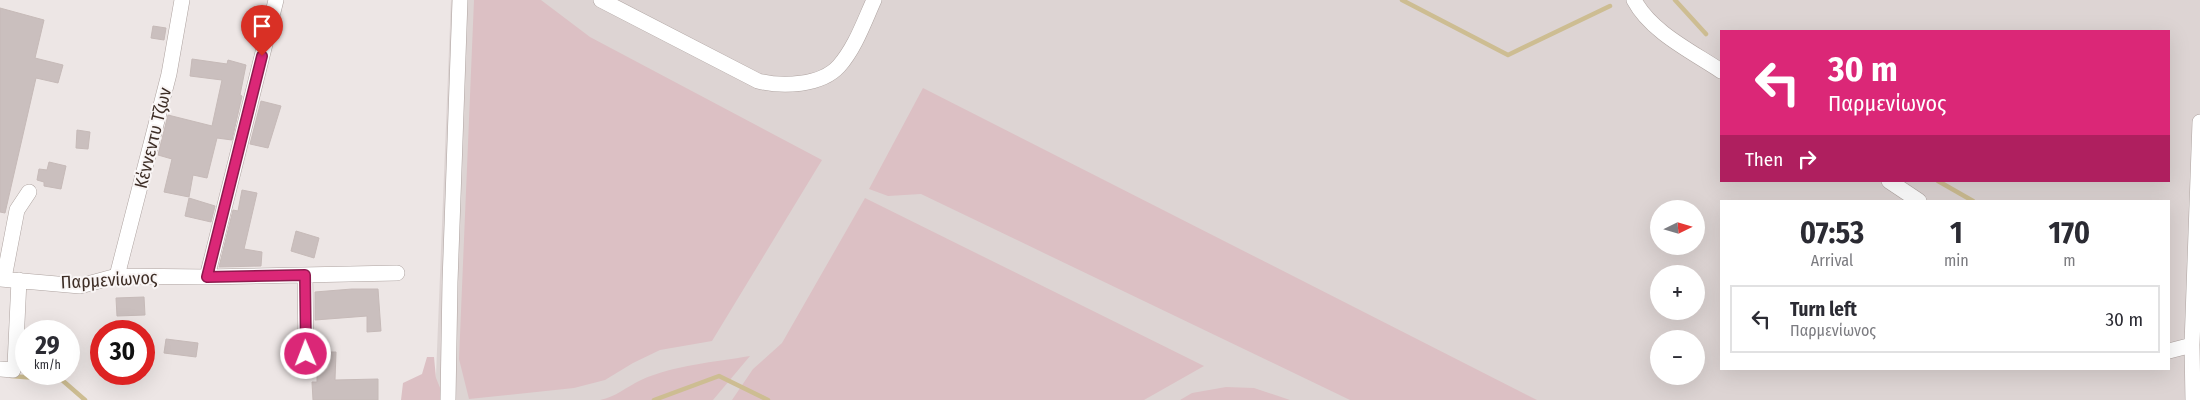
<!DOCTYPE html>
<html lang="en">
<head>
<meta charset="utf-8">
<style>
	:root { --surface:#fff; --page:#f7f7f7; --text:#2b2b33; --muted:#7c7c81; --line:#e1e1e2 }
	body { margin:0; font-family:"Fira Sans Condensed",sans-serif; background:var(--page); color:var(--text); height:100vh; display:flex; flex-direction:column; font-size:19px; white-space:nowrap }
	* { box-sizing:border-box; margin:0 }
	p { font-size:16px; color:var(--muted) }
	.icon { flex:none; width:28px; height:28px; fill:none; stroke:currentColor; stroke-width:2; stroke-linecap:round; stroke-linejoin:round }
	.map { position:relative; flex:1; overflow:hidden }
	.details { position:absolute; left:1720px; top:200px; width:450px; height:170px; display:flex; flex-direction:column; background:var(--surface); border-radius:0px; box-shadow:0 5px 20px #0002 }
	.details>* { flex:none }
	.banner { position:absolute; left:1720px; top:30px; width:450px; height:152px; border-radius:0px; box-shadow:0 5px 20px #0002; background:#db2777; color:#fff; overflow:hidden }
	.needle { width:32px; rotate:85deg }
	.buttons { position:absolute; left:1650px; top:200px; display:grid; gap:10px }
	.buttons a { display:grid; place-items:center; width:55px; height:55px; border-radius:50%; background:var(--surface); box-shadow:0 5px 20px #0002; font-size:25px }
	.speed { position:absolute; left:15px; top:320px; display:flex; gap:10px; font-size:25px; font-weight:700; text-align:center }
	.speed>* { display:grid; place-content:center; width:65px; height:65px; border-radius:50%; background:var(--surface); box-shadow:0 5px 20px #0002; line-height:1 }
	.speed small { font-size:12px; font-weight:400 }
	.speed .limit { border:8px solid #d22; background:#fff; color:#111 }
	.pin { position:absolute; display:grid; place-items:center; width:42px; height:42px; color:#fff; margin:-51px -21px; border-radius:50% 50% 50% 0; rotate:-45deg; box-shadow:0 0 5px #0007 }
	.pin .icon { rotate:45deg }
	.me { position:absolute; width:55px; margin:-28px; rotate:359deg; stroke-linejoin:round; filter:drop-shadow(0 0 4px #0008) }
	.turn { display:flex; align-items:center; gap:18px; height:105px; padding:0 25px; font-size:22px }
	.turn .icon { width:65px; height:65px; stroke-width:2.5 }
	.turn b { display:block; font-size:35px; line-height:42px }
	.then { display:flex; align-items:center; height:48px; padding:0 25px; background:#0003; gap:10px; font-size:19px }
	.eta { display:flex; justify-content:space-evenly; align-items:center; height:85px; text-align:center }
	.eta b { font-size:30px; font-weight:700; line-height:35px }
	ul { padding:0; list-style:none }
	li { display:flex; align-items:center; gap:15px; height:68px; margin:0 10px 8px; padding:0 15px; border:2px solid var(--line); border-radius:0px }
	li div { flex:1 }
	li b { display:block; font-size:19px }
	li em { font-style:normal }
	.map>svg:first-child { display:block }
</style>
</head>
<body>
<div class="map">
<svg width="2200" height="400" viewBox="0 0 2200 400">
	<rect width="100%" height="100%" fill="#ede6e5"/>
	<path fill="#ddd4d3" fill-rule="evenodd" d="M451,0H2200V400H435ZM1721,31H2169V181H1721ZM1721,201H2169V369H1721ZM1659,209H1696V246H1659ZM1659,274H1696V311H1659ZM1659,339H1696V376H1659Z"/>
	<path fill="#dcc0c4" d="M474,0H541L590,37L822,160L712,341L660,350L633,363L605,380L574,388L469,399L459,359Z
		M923,88L1537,400H1350L921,194L888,196L869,189Z
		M865,198L1204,366L1144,400H732L753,369L782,343Z
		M750,356L713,400H600C616,397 626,387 641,380C674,365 715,362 750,356Z
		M427,357H434L436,378L445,400H401L403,383L422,374Z
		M1226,387L1254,388L1290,400H1180L1192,393Z"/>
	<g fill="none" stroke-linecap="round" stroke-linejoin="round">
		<path stroke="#cdbd92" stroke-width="4.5" d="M1402,0L1508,55L1610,6
			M1675,0L1706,34
			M1938,181L1973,201
			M11,376L62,380L85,400
			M654,400L719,376L768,400"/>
	</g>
	<path fill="#cabfbe" stroke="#c6bab8" d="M0,8L44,20L35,58L63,65L58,83L36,78L5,213L0,212Z
		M153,26L166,28L164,40L151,38Z
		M192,59L227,64L228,60L246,65L240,95L242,96L232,140L217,138L207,178L193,175L189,197L164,192L172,159L158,155L168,115L212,126L222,80L190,76Z
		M261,101L281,106L268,148L250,144Z
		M77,130L90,132L88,149L76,148Z
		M49,162L66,166L61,189L44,186V182L37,180L39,169L47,170Z
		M242,190L257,193L244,249L262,252L261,266L219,267L233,210L238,211Z
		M189,198L215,206L211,222L185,216Z
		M296,231L319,238L314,258L291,251Z
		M352,289H378L381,331L367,332V316L315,320V292Z
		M144,297L145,315L117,316L116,298Z
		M166,339L198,343L196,357L164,353Z
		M317,352H336L335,380L378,379V400H313L312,382H317Z"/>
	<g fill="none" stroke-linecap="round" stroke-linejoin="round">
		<g stroke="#aea3a0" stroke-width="16">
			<path id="minor" d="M601,0L758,81C782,87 821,86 839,66C855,48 864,22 874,0
				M1634,0C1651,32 1691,51 1721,71
				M1889,181L1919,201
				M305,275L306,354
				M117,276L169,74L182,0
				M207,277L276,0
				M4,278L17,210L29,192
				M0,279L80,286L117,276L207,277L397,273
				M2169,351L2192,345
				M0,369L13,370L15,365L19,280
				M448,400L450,282L460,0
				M2193,400L2192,345L2200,122"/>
		</g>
		<use href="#minor" stroke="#fff" stroke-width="15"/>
	</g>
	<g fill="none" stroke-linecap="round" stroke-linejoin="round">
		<g stroke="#8e194d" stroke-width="12">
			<path id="route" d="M262,56L207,277L305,275L306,354"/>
		</g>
		<use href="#route" stroke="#db2777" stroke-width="9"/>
	</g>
	<g text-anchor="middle" stroke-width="4" stroke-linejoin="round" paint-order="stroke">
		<g font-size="18" fill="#3d2d25" stroke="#f9f5f5">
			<text transform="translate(153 138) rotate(-76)" y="6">Κέννεντυ Τζων</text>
			<text transform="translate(109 280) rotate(-3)" y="6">Παρμενίωνος</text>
		</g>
	</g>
</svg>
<div class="buttons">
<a><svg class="needle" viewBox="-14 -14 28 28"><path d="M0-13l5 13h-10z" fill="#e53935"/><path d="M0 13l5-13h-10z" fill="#7c7c81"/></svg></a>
<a>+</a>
<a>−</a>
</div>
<div class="speed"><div>29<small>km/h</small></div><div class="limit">30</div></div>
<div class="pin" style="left:262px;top:56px;background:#d93025"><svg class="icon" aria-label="arrive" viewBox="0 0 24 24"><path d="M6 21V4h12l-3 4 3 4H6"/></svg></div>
<svg class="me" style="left:306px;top:354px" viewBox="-20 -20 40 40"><circle r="17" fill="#db2777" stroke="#fff" stroke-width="3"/><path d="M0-11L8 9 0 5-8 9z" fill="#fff"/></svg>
<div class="banner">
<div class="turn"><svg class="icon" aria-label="left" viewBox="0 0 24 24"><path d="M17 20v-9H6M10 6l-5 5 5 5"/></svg><div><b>30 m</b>Παρμενίωνος</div></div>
<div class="then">Then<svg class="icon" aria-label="right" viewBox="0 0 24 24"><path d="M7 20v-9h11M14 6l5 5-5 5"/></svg></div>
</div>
<section class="details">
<div class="eta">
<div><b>07:53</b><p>Arrival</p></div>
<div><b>1</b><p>min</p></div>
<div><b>170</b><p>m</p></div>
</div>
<ul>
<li><svg class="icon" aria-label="left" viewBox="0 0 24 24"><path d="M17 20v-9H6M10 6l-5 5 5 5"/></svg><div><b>Turn left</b><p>Παρμενίωνος</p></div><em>30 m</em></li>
</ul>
</section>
</div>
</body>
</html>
